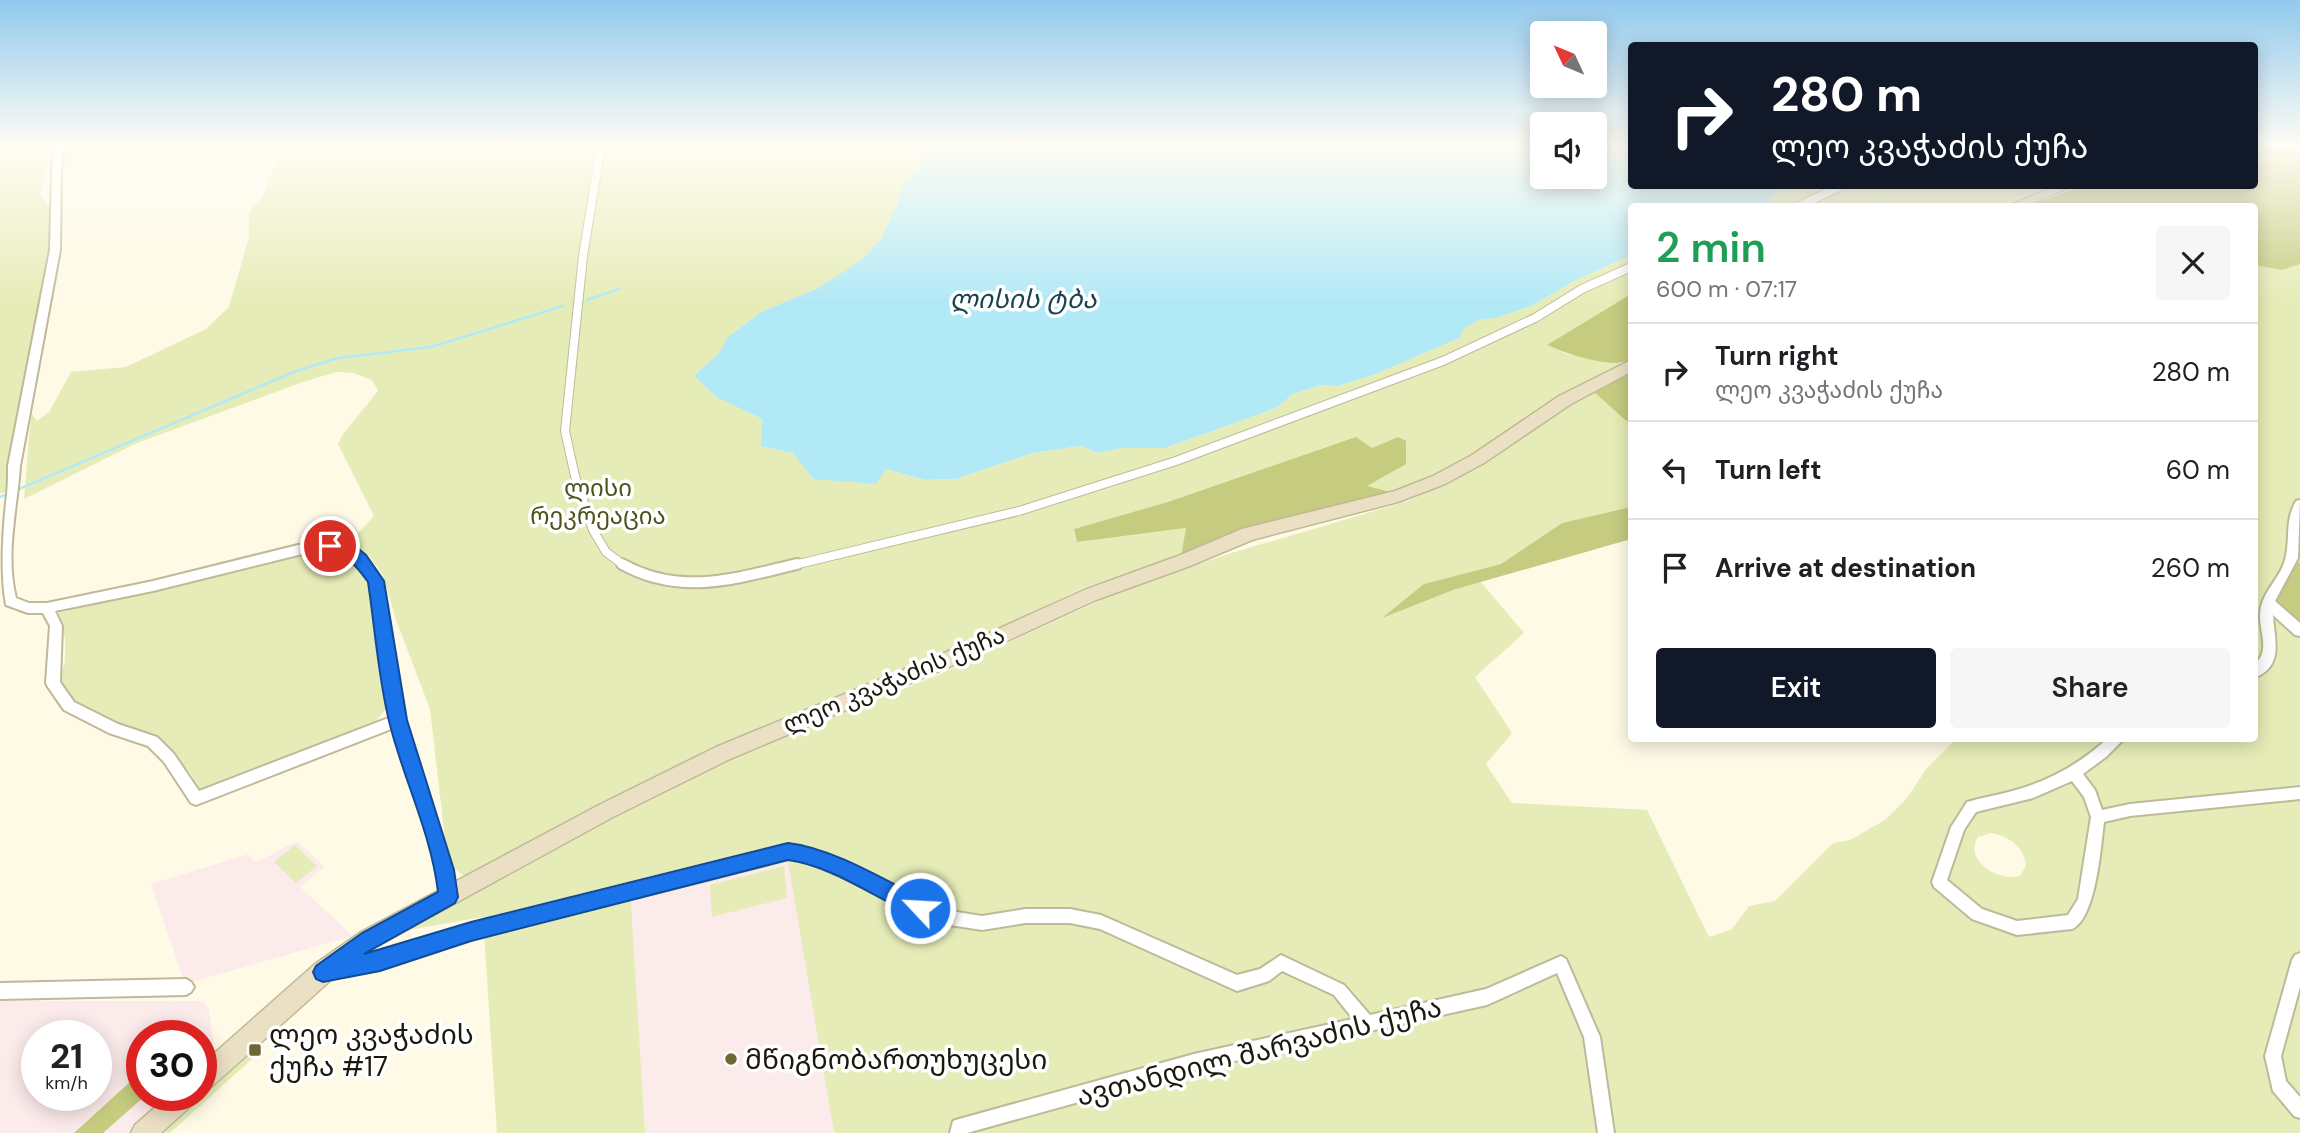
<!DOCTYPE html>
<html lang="en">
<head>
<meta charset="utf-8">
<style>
	:root { --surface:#fff; --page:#f6f6f6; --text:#202124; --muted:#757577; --line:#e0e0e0; --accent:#111827 }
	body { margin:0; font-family:"DM Sans","Noto Sans Georgian",sans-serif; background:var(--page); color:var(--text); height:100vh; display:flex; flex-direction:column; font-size:26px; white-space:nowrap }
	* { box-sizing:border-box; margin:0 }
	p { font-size:23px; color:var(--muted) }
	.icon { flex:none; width:38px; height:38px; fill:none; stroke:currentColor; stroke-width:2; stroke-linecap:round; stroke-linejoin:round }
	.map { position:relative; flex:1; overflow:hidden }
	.drawer { position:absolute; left:1628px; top:203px; width:630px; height:539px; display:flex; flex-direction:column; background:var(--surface); border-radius:7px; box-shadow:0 4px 18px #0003 }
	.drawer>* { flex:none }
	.guide { position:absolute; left:1628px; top:42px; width:630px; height:147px; border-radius:7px; box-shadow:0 4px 18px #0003; background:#111827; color:#fff; overflow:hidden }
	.needle { width:46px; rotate:314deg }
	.fabs { position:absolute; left:1530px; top:21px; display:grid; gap:14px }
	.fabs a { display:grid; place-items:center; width:77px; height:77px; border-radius:7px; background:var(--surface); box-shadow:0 4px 18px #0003; font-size:35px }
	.speed { position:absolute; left:21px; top:1020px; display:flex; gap:14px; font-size:35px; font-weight:700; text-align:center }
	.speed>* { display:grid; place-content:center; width:91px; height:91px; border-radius:50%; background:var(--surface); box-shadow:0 4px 18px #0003; line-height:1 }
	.speed small { font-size:18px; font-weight:400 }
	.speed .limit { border:10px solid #d22; background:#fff; color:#111 }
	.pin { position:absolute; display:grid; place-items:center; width:60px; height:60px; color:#fff; margin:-30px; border:4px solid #fff; border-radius:50%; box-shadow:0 2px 7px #0007 }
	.me { position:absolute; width:77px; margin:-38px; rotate:295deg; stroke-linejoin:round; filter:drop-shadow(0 0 5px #0008) }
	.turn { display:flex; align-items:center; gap:24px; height:147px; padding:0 28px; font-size:32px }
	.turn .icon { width:91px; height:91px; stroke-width:2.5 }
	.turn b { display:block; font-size:49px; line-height:60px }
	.round { display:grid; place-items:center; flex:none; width:74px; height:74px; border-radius:7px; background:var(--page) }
	.headline { display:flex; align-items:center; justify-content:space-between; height:119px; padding:0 28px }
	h1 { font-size:42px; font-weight:600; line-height:52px; color:#1e9e55 }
	.button { display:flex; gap:14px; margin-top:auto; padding:14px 28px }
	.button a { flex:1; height:80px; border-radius:7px; background:var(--accent); color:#fff; font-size:28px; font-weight:600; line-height:80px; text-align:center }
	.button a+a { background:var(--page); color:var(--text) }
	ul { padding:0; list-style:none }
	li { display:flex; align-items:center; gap:21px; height:98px; padding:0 28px; border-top:2px solid var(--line) }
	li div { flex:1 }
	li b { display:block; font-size:26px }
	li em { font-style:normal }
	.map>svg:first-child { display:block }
</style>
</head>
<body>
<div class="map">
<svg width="2300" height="1133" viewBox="0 0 2300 1133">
	<rect width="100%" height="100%" fill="#fefae6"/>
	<path fill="#fcebeb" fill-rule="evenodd" d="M297,841L324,867L300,887L353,936L185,984L151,884L249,854L253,861H259Z
		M789,861L834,1133H645L631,901Z
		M0,1001H203L209,1009L213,1042L212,1053L201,1069V1036H142V1096H172L130,1133H0ZM37,1036H96V1096H37Z"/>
	<path fill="#e6ecb7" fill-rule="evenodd" d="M0,145H52L40,194L50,207L51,217L47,265L9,490L0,494Z
		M64,145H170L62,167Z
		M299,145H925L918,168L902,186L897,205L881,239L860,261L818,288L761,312L728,337L719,353L695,376L718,398L762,419V446L793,453L813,479L886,469L925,480L956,479L1033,453L1080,446L1098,453L1122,448H1165L1276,408L1293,394L1320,385L1338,386L1376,374L1460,337L1462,330L1480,318H1497L1533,305L1576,280L1631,255V294L1548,345L1567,354L1623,363L1530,417L1437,477L1395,493L1366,486L1398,437L1372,448L1074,529L1077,542L1186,528L1183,554L1083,588L966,644L720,744L572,818L466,877L448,865L430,709L395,617L383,575L369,556L357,546L349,543L374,516L338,444L343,434L378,391L372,380L353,373L336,372L300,383L137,443L24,499L31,413L37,421L49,412L71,372L126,367L206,329L229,307L249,237V212L261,199L278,161L299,149Z
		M1784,186H2050L2002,206H1765Z
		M2300,264V563L2292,559L2300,630V1133H834L788,862L631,901L645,1133H497L483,917L397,932L599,821L709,768L940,674L1116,593L1228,554L1408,501L1462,474L1593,391L1625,420L1631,422V507L1562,523L1501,564L1424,584L1453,590L1481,582L1524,633L1475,677L1512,733L1486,764L1512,803L1647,810L1709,937L1732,929L1749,906L1775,901L1833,843L1850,840L1885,820L1907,798L1926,769L1952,743L1951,739L2254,738V265L2282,270ZM1991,833C2009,836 2024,847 2026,865L2020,876C1999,882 1963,861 1978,837Z
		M331,552C350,557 358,564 369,580L387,699L386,708L374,725L201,794L191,774L156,734L120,724L73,700L60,678L65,661V638L58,613L314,553Z
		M295,845L317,866L296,883L274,862Z
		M784,866L787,898L712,917L710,885Z
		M245,1053L253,1058L170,1133H157L198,1096H201V1092Z"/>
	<path fill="#c5cb7f" d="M2254,145H2300V264L2282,270L2254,265V206H2030L2081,186H2254Z
		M1631,294V360C1611,369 1567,354 1547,345Z
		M1631,372V422L1625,420L1593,391Z
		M1356,437L1372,448L1398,437L1406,441V464L1367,486L1395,493L1181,557L1186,528L1077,542L1074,529L1168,502Z
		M1631,507V539L1453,590L1382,618L1424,584L1501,564L1562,523Z
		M2292,559L2300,563V625L2270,599Z
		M142,1071V1096H145L103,1133H74Z"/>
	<path fill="#b2e9f7" d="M925,145H1542V177H1594V145H1631V186H1784L1765,206H1631V255L1576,280L1533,305L1497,318L1480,319L1462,330L1461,337L1376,374L1338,386L1320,385L1293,394L1276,408L1165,448H1122L1098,453L1080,446L1033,453L956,479L925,480L886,469L876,484L813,479L793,453L761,446L762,419L718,398L694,376L719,353L728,337L761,312L818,288L860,261L881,239L897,205L902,186L918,168Z"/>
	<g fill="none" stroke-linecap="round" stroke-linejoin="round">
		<path stroke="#b2e9f7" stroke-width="2.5" d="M1879,206L1884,200
			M587,300L619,289
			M0,497L296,371L338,358L431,347L563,306"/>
		<g stroke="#bfb999" stroke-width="10">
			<path id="pedestrian-far1" d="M601,145L583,256L565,431L575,476L593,530L606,552L625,566
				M1799,206L1841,186
				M790,566L1019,511L1176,461L1443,361L1535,318L1582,289L1631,267"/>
		</g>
		<g stroke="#bfb999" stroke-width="14">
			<path id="pedestrian" d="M622,564C681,597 737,578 797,564"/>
		</g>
		<g stroke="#bfb999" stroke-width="4">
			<path id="minor" d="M54,145H64L61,171L60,250L20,466C17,510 5,554 16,598L29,603H47L153,581L298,545L330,541L353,547L365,556L382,581L405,720L452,870L455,896L453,901L448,903L443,901L438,870L427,830L394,728L196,805L191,803L164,762L148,746L109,733L64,710L48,687L46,683L50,626L43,613H28L6,605C0,572 3,528 7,494C8,485 8,475 8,466L50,250L52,171ZM330,551L346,554L357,562L370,582L391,717L199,791L174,754L157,737L118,724L74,702L60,682L62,626L55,611L153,591L298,555Z
				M2300,500L2298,558L2275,601L2300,623V636L2295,635L2273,615C2274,639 2285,666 2254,678V665C2271,651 2259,632 2260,614C2261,592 2280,579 2285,560C2291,538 2284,522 2296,501Z
				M2108,738H2125L2106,757L2083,774L2095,790L2102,810L2130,804L2300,787V799L2130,816L2104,822C2101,846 2096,919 2072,929L2017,935L1972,919L1934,887L1932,882L1951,827L1967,802C1983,797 2000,795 2016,790C2051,780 2081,763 2108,738ZM2072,781L2084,797L2091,817L2078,899L2068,915L2017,921L1982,909L1947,880L1964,830L1976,812L2033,798Z
				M788,844L802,846L850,866L938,909L982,916L1026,909H1070L1101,915L1237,975L1260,969L1281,955L1344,985L1370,1015L1486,989L1561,956L1566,959L1600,1037L1614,1133H1598L1584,1037L1557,973L1487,1005L1194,1070L967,1133H950L953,1121L959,1119L1194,1054L1353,1019L1334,995L1282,971L1269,981L1237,991L1100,929L1070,923H1026L982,930L937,923L840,876L801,860L788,858L471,938L380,968L334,978L329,975L326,970L329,965L334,962L380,954L471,924Z
				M2300,953V987L2281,1056L2286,1081L2300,1097V1118L2294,1116L2273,1091L2265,1056L2292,960L2295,955Z
				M186,979L191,982L194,987L191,992L186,995L0,999V983Z"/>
		</g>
		<g stroke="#bfb999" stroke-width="3">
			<path id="secondary" d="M2055,186H2073L2026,206H2008Z
				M1631,360V372L1571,404L1484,463L1445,484L1398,502L1252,540L1190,566L1096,600L970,658L730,759L613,817L377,946L331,980L209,1089L201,1092V1065L315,964L361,932L599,805L716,747L956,648L1084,590L1178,556L1242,529L1395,491L1433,476L1472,455L1559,396Z
				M168,1096H197L193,1104L161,1133H131L135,1125Z"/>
		</g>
		<use href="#pedestrian-far1" stroke="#fff" stroke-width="8"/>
		<use href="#pedestrian" stroke="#fff" stroke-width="10"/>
		<use href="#minor" fill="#fff" fill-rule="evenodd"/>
		<use href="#secondary" fill="#ece0c4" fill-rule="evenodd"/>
	</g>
	<linearGradient id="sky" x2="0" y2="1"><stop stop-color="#92c9ee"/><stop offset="0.48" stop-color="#fffdf4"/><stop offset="1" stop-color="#fffdf4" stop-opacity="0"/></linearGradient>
	<rect width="2300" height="304" fill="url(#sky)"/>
	<path fill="#1a73e8" stroke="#114b97" stroke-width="2" d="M330,540L355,546L366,555L384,581L407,720L454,870L458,897L455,903L364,954L471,922L788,843C833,848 886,881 927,901L930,908L927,914L920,917C877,900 834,866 788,860L471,941L380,971L323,982L316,979L313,972L316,966L362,933L438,892C431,832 403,779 389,721C378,676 375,628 368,582C353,561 349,558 325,550L322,546Z"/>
	<g fill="#6e6733" stroke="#fff" stroke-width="2.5">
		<rect x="248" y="1043" width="14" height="14" rx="3.5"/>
		<circle cx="731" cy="1059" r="7"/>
	</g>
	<g text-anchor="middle" stroke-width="7" stroke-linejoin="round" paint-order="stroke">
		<g font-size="24" fill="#4e511a" stroke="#fff">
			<text x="598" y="496">ლისი<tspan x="598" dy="28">რეკრეაცია</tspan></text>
		</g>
		<g font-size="24" fill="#1b190d" stroke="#fff">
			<text transform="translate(894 680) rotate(-23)" y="8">ლეო კვაჭაძის ქუჩა</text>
		</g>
		<g font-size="26" font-style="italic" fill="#16434d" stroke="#fff">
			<text x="1023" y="308">ლისის ტბა</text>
		</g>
		<g font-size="28" fill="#1b190d" stroke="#fff" text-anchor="start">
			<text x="269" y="1044">ლეო კვაჭაძის<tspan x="269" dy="32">ქუჩა #17</tspan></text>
			<text x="745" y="1069">მწიგნობართუხუცესი</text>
		</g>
		<g font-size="28" fill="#1b190d" stroke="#fff">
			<text transform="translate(1259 1051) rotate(-14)" y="10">ავთანდილ შარვაძის ქუჩა</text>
		</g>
	</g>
</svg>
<div class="fabs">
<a><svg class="needle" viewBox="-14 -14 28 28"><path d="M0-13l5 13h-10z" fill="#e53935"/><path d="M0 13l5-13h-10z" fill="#757577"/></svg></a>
<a><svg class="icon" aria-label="sound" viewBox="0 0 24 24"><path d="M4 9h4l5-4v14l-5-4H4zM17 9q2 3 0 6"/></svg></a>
</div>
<div class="speed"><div>21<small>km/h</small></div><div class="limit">30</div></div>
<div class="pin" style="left:330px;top:546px;background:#d93025"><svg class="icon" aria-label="arrive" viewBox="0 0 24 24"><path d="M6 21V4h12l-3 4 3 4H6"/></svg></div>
<svg class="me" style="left:920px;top:908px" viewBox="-20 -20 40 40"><circle r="17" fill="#1a73e8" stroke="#fff" stroke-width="3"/><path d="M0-11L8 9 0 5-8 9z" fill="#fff"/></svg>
<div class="guide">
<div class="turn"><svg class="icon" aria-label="right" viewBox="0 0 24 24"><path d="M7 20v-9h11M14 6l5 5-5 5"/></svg><div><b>280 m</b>ლეო კვაჭაძის ქუჩა</div></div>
</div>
<section class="drawer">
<div class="headline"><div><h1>2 min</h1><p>600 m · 07:17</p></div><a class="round"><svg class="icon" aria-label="close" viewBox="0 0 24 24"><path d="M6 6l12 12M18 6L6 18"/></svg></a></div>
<ul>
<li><svg class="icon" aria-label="right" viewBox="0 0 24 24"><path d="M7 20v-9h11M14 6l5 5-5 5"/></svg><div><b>Turn right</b><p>ლეო კვაჭაძის ქუჩა</p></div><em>280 m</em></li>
<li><svg class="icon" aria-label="left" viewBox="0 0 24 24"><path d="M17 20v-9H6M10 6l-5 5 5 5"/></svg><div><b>Turn left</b></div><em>60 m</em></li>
<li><svg class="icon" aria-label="arrive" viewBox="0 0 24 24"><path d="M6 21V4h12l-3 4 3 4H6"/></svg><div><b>Arrive at destination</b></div><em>260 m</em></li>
</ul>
<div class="button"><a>Exit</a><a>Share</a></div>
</section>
</div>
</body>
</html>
